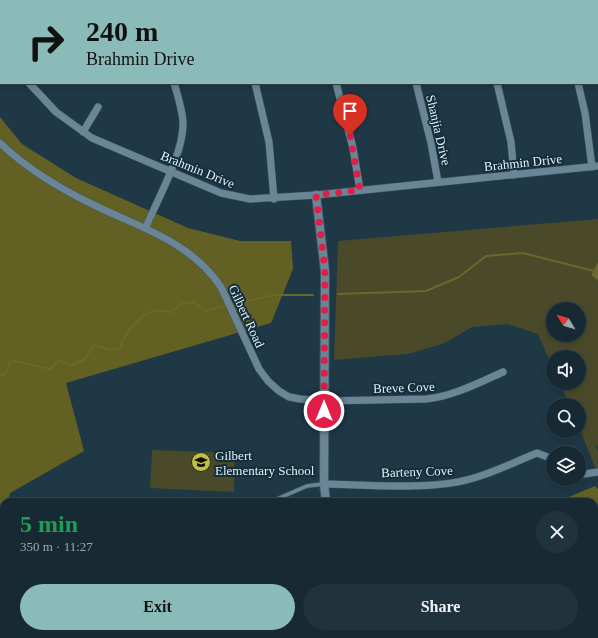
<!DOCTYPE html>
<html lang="en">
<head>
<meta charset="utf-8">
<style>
	:root { --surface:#172a34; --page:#20323c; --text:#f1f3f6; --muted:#9ea7ac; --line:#36464f; --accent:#8bbbb9 }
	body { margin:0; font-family:Georgia,serif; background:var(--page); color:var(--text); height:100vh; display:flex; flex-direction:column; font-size:15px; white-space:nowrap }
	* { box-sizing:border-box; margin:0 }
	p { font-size:13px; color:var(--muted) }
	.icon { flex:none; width:22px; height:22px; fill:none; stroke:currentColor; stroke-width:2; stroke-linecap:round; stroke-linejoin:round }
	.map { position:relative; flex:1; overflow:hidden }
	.drawer { position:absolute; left:0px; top:498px; width:598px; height:140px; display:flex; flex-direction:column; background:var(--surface); border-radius:12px 12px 0 0; box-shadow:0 2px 6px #0003,0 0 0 1px var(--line) }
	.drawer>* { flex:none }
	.banner { position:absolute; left:0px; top:0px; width:598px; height:84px; box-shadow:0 2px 6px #0003,0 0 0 1px var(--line); background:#8bbbb9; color:#111; overflow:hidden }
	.needle { width:26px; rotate:308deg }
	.controls { position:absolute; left:546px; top:302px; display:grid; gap:8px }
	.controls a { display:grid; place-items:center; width:40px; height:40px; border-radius:50%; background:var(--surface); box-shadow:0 2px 6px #0003,0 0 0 1px var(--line); font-size:20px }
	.pin { position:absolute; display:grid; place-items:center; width:34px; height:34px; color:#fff; margin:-41px -17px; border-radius:50% 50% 50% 0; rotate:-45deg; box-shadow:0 0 4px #0007 }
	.pin .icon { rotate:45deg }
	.me { position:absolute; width:44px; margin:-22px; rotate:0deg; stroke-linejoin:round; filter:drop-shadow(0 0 3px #0008) }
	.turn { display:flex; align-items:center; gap:14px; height:84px; padding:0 20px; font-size:18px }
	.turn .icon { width:52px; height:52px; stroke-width:2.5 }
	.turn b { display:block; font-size:28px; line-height:34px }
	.round { display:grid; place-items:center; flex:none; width:42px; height:42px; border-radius:21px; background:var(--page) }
	.headline { display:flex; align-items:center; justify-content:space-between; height:68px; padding:0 20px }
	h1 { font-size:24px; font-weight:700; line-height:30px; color:#1e9e55 }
	.cta { display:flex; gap:8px; margin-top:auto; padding:8px 20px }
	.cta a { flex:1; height:46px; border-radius:24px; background:var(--accent); color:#111; font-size:16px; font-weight:700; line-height:46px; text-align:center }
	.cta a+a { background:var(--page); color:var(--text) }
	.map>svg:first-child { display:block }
</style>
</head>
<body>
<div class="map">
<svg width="598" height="638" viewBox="0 0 598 638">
	<rect width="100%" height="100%" fill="#1f3846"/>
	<path fill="#4a4929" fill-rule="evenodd" d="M598,219V262L591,275L598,281V445L596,447L598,451V469L596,470L579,427V405H569L560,383H579V357H553V368L538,334L508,324L483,326L472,327L445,343L408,354L334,360L338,241ZM553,309H579V335H553Z
		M152,450L235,453L234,492L150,488Z"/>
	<path fill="#636023" d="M0,117L22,144L76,178L188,228L240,241H291L293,269L271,323L66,383L84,451L10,493L8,502H4V517L0,533Z
		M595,486L598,489V638H387L386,634H594V502H557Z"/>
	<path fill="#6b682c" d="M598,262V281L591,275Z"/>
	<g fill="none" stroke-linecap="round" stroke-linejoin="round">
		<path stroke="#6b682c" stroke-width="2" d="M338,294L426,291L459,277L486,256L523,253L598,272
			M235,304L274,295H313
			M0,375H4L11,360L50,369L60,360L70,366L85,359L93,345L110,350L120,348C125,333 137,316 153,311C158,309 166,312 172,312L181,304L193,302L206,311L224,306"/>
		<g stroke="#3f5662" stroke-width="5">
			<path id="service" d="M270,502L307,486L323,484
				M162,634L163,638
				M187,634L189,638
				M314,634L316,638"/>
		</g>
		<g stroke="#3f5662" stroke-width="8">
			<path id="minor" d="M152,0V1
				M233,0V1
				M314,0L315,1
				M394,0V1
				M475,0L476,1
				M556,0L557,1
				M0,31L1,33
				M29,83L56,112L92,138L221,193L250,199L316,195L598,166
				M255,83L269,142L274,199
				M336,83L353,148L360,190
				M416,83L431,143L438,182
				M497,83L511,142L514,175
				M578,83L585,113L592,167
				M83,132L98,107
				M0,143C28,170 64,191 100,208C145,229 191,243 221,287L259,369L268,381L279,391L289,397L300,399L324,401L426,399C454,396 478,383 503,372
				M146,227C158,198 184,153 183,122C182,109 178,96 174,83
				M579,472L584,474L598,472
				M324,484C368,485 436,491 477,477C497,471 517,461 537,453L553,459"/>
		</g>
		<g stroke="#3f5662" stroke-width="10">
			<path id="tertiary" d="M316,195L325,271L324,484L326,502
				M371,634L372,638"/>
		</g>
		<use href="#service" stroke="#6a8696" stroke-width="3.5"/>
		<use href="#minor" stroke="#6a8696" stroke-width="7"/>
		<use href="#tertiary" stroke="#6a8696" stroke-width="8"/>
	</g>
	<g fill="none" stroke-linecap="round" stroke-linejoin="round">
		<path stroke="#e11d48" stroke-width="7" stroke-dasharray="0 12.6" d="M324,411L325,271L316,195L360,190L350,135"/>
	</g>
	<defs>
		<g id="school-disc" transform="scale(1)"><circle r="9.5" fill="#c3bd3e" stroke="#152e3b"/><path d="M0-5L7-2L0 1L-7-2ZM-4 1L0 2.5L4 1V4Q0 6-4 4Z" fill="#111"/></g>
	</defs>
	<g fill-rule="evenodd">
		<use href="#school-disc" x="201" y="462"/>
	</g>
	<g text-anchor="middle" stroke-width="4" stroke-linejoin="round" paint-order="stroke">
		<g font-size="13" fill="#e2f1fa" stroke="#152e3b">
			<text transform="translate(439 130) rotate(77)" y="5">Shanjia Drive</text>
			<text transform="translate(523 162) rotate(-6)" y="5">Brahmin Drive</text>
			<text transform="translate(198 169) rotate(22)" y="5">Brahmin Drive</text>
			<text transform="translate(247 316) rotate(65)" y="5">Gilbert Road</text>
			<text transform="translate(404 387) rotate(-2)" y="5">Breve Cove</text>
			<text transform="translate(417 471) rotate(-2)" y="5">Barteny Cove</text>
		</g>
		<g font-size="13" fill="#e2f1fa" stroke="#152e3b" text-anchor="start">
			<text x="215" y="460">Gilbert<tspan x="215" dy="15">Elementary School</tspan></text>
		</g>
	</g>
</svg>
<div class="controls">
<a><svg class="needle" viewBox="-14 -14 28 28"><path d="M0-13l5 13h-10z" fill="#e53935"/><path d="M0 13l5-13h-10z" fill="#9ea7ac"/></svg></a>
<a><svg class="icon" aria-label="sound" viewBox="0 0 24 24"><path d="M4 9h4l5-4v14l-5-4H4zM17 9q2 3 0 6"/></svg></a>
<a><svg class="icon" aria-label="search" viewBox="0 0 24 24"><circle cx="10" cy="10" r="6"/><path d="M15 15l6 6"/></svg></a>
<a><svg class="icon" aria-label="layers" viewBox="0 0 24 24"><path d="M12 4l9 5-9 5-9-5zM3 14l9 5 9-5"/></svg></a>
</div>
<div class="pin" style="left:350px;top:135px;background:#d93025"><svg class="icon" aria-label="arrive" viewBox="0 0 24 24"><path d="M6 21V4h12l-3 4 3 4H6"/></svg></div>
<svg class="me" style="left:324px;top:411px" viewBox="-20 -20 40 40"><circle r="17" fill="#e11d48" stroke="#fff" stroke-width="3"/><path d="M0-11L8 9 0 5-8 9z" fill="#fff"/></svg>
<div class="banner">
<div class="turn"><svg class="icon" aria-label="right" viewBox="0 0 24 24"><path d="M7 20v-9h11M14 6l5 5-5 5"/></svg><div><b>240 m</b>Brahmin Drive</div></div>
</div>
<section class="drawer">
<div class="headline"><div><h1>5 min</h1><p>350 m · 11:27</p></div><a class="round"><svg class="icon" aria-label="close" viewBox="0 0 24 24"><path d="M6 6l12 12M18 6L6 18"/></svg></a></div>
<div class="cta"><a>Exit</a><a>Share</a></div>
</section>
</div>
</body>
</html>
